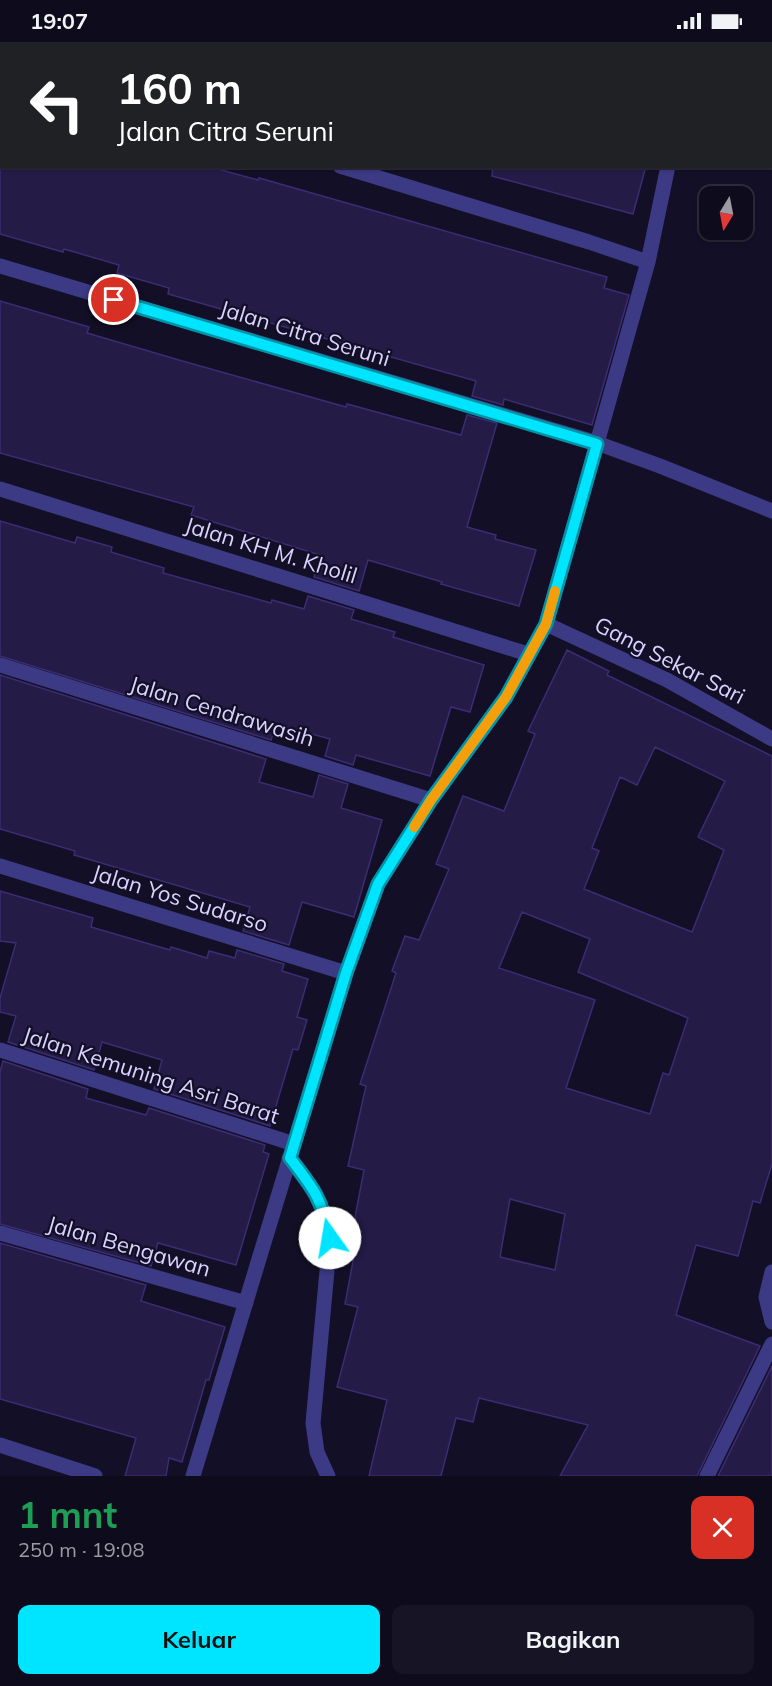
<!DOCTYPE html>
<html lang="id">
<head>
<meta charset="utf-8">
<style>
	:root { --surface:#0e0b1c; --page:#171425; --text:#f1f3f6; --muted:#9b9ba3; --line:#2e2b3b; --accent:#00e5ff }
	body { margin:0; font-family:Mulish,sans-serif; background:var(--page); color:var(--text); height:100vh; display:flex; flex-direction:column; font-size:22px; white-space:nowrap }
	* { box-sizing:border-box; margin:0 }
	p { font-size:20px; color:var(--muted) }
	.icon { flex:none; width:33px; height:33px; fill:none; stroke:currentColor; stroke-width:2; stroke-linecap:round; stroke-linejoin:round }
	.map { position:relative; height:1434px; overflow:hidden }
	.details { display:flex; flex-direction:column; background:var(--surface); flex:1 }
	.details>* { flex:none }
	.top-card { position:absolute; left:0px; top:0px; width:772px; height:126px; box-shadow:0 2px 4px #0004,0 0 0 2px var(--line); background:#202124; color:#fff; overflow:hidden }
	.needle { width:39px; rotate:190deg }
	.buttons { position:absolute; left:699px; top:144px; display:grid; gap:12px }
	.buttons a { display:grid; place-items:center; width:54px; height:54px; border-radius:12px; background:var(--surface); box-shadow:0 2px 4px #0004,0 0 0 2px var(--line); font-size:30px }
	.pin { position:absolute; display:grid; place-items:center; width:51px; height:51px; color:#fff; margin:-26px; border:3px solid #fff; border-radius:50%; box-shadow:0 2px 6px #0007 }
	.me { position:absolute; width:66px; margin:-33px; rotate:347deg; stroke-linejoin:round; filter:drop-shadow(0 0 4px #0008) }
	.turn { display:flex; align-items:center; gap:21px; height:126px; padding:0 18px; font-size:27px }
	.turn .icon { width:78px; height:78px; stroke-width:2.5 }
	.turn b { display:block; font-size:42px; line-height:51px }
	.round { display:grid; place-items:center; flex:none; width:63px; height:63px; border-radius:12px; background:var(--page) }
	.summary { display:flex; align-items:center; justify-content:space-between; height:102px; padding:0 18px }
	h1 { font-size:36px; font-weight:700; line-height:45px; color:#1e9e55 }
	.cta { display:flex; gap:12px; margin-top:auto; padding:12px 18px }
	.cta a { flex:1; height:69px; border-radius:12px; background:var(--accent); color:#111; font-size:24px; font-weight:700; line-height:69px; text-align:center }
	.cta a+a { background:var(--page); color:var(--text) }
	.status { display:flex; justify-content:space-between; align-items:center; height:42px; padding:0 30px; background:var(--surface); direction:ltr }
	.status svg { height:16px; fill:currentColor }
	.map>svg:first-child { display:block }
</style>
</head>
<body>
<div class="status"><b>19:07</b><svg viewBox="0 0 49 12"><path d="M0 12V9h3v3zM5 12V6h3v6zM10 12V3h3v9zM15 12V0h3v12zM26 1h20v11H26zM47 4h2v5h-2z"/></svg></div>
<div class="map">
<svg width="772" height="1434" viewBox="0 0 772 1434">
	<rect width="100%" height="100%" fill="#130f26"/>
	<path fill="#241b47" stroke="#3b2d73" stroke-width="1.5" fill-rule="evenodd" d="M0,124H207L258,138L259,136L607,235L604,246L629,253L592,383L504,357L503,363L472,354L476,339L168,252L169,246L117,231L119,223L64,207L63,210L0,192Z
		M493,124H646L633,172L492,134Z
		M0,259L89,285L87,291L179,318L346,365L347,362L461,393L467,373L497,381L467,485L496,493L495,497L536,508L519,564L441,542L442,540L368,518L359,549L314,535L320,513L191,473L194,465L0,411Z
		M0,479L75,501L77,495L112,505L111,510L164,526L163,531L271,561L272,558L304,567L308,554L354,568L351,577L395,590L393,595L484,623L470,670L451,665L430,734L356,713L353,723L325,714L330,697L276,682L271,698L0,614Z
		M567,608L609,629L607,633L772,714V1122L760,1161L753,1159L738,1214L696,1203L676,1273L760,1304L697,1434H560L588,1383L479,1356L473,1380L456,1376L441,1434H369L387,1358L337,1345L358,1265L345,1262L357,1198L351,1196L364,1128L348,1124L366,1044L360,1042L396,931L392,929L405,894L419,898L449,827L436,822L463,754L504,769L535,692L528,689ZM655,705L725,739L698,795L724,808L692,890L584,847L599,809L592,806L620,735L637,743ZM522,870L590,897L578,930L688,976L669,1033L663,1031L650,1072L566,1046L595,958L499,926ZM510,1157L565,1172L555,1228L500,1215Z
		M0,633L266,717L259,740L313,755L319,733L348,742L341,766L382,778L354,875L302,860L289,903L243,889L250,865L74,813L75,809L0,787Z
		M0,849L93,876L91,885L170,908L171,905L207,916L209,909L235,916L237,908L284,922L282,929L308,937L297,975L307,978L298,1008L293,1007L270,1084L154,1047L162,1018L102,1000L94,1028L8,1000L16,974L0,970V956L16,901L0,899Z
		M3,1019L88,1047L86,1056L146,1073L149,1066L265,1103L263,1110L269,1112L236,1223L158,1201L151,1224L0,1182V1030Z
		M0,1201L146,1243L141,1259L225,1285L209,1338H206L182,1420L169,1416L166,1434H125L136,1396L0,1357Z
		M772,1324V1434H718Z"/>
	<g fill="none" stroke-linecap="round" stroke-linejoin="round">
		<path stroke="#3d3a85" stroke-width="15" d="M650,0L656,2
			M92,2V0
			M692,2V0
			M0,23L2,24
			M340,124L589,200L648,220
			M0,224L594,400L660,424L772,469
			M0,447L528,612
			M546,582L667,638L772,697
			M0,623L431,758
			M0,824L346,931
			M0,1008L294,1102
			M289,1116C313,1146 323,1159 330,1196L313,1381L317,1410L328,1434
			M0,1191L246,1261
			M772,1230L766,1255L772,1280
			M0,1403L95,1434
			M193,1434L346,931L378,842L431,758L506,655L546,582L648,220L668,124
			M707,1434L772,1302"/>
	</g>
	<g fill="none" stroke-linecap="round" stroke-linejoin="round">
		<g stroke="#0095a6" stroke-width="15">
			<path id="route" d="M114,258L597,402L546,582L506,655L431,758L378,842L346,931L290,1116C314,1147 322,1157 330,1196"/>
		</g>
		<use href="#route" stroke="#00e5ff" stroke-width="10"/>
		<path stroke="#f59e0b" stroke-width="10" d="M414,785L431,758L506,655L546,582L555,549"/>
	</g>
	<g text-anchor="middle" stroke-width="4.5" stroke-linejoin="round" paint-order="stroke">
		<g font-size="22" fill="#d9d4ff" stroke="#130f26">
			<text transform="translate(305 291) rotate(17)" y="8">Jalan Citra Seruni</text>
			<text transform="translate(271 508) rotate(17)" y="8">Jalan KH M. Kholil</text>
			<text transform="translate(670 618) rotate(27)" y="8">Gang Sekar Sari</text>
			<text transform="translate(222 669) rotate(17)" y="8">Jalan Cendrawasih</text>
			<text transform="translate(180 856) rotate(17)" y="8">Jalan Yos Sudarso</text>
			<text transform="translate(151 1033) rotate(18)" y="8">Jalan Kemuning Asri Barat</text>
			<text transform="translate(129 1204) rotate(16)" y="8">Jalan Bengawan</text>
		</g>
	</g>
</svg>
<div class="buttons">
<a><svg class="needle" viewBox="-14 -14 28 28"><path d="M0-13l5 13h-10z" fill="#e53935"/><path d="M0 13l5-13h-10z" fill="#9b9ba3"/></svg></a>
</div>
<div class="pin" style="left:114px;top:258px;background:#d93025"><svg class="icon" aria-label="arrive" viewBox="0 0 24 24"><path d="M6 21V4h12l-3 4 3 4H6"/></svg></div>
<svg class="me" style="left:330px;top:1196px" viewBox="-20 -20 40 40"><circle r="19" fill="#fff"/><path d="M0-13L10 11 0 6-10 11z" fill="#00e5ff"/></svg>
<div class="top-card">
<div class="turn"><svg class="icon" aria-label="left" viewBox="0 0 24 24"><path d="M17 20v-9H6M10 6l-5 5 5 5"/></svg><div><b>160 m</b>Jalan Citra Seruni</div></div>
</div>
</div>
<section class="details">
<div class="summary"><div><h1>1 mnt</h1><p>250 m · 19:08</p></div><a class="round" style="background:#d93025;color:#fff"><svg class="icon" aria-label="close" viewBox="0 0 24 24"><path d="M6 6l12 12M18 6L6 18"/></svg></a></div>
<div class="cta"><a>Keluar</a><a>Bagikan</a></div>
</section>
</body>
</html>
